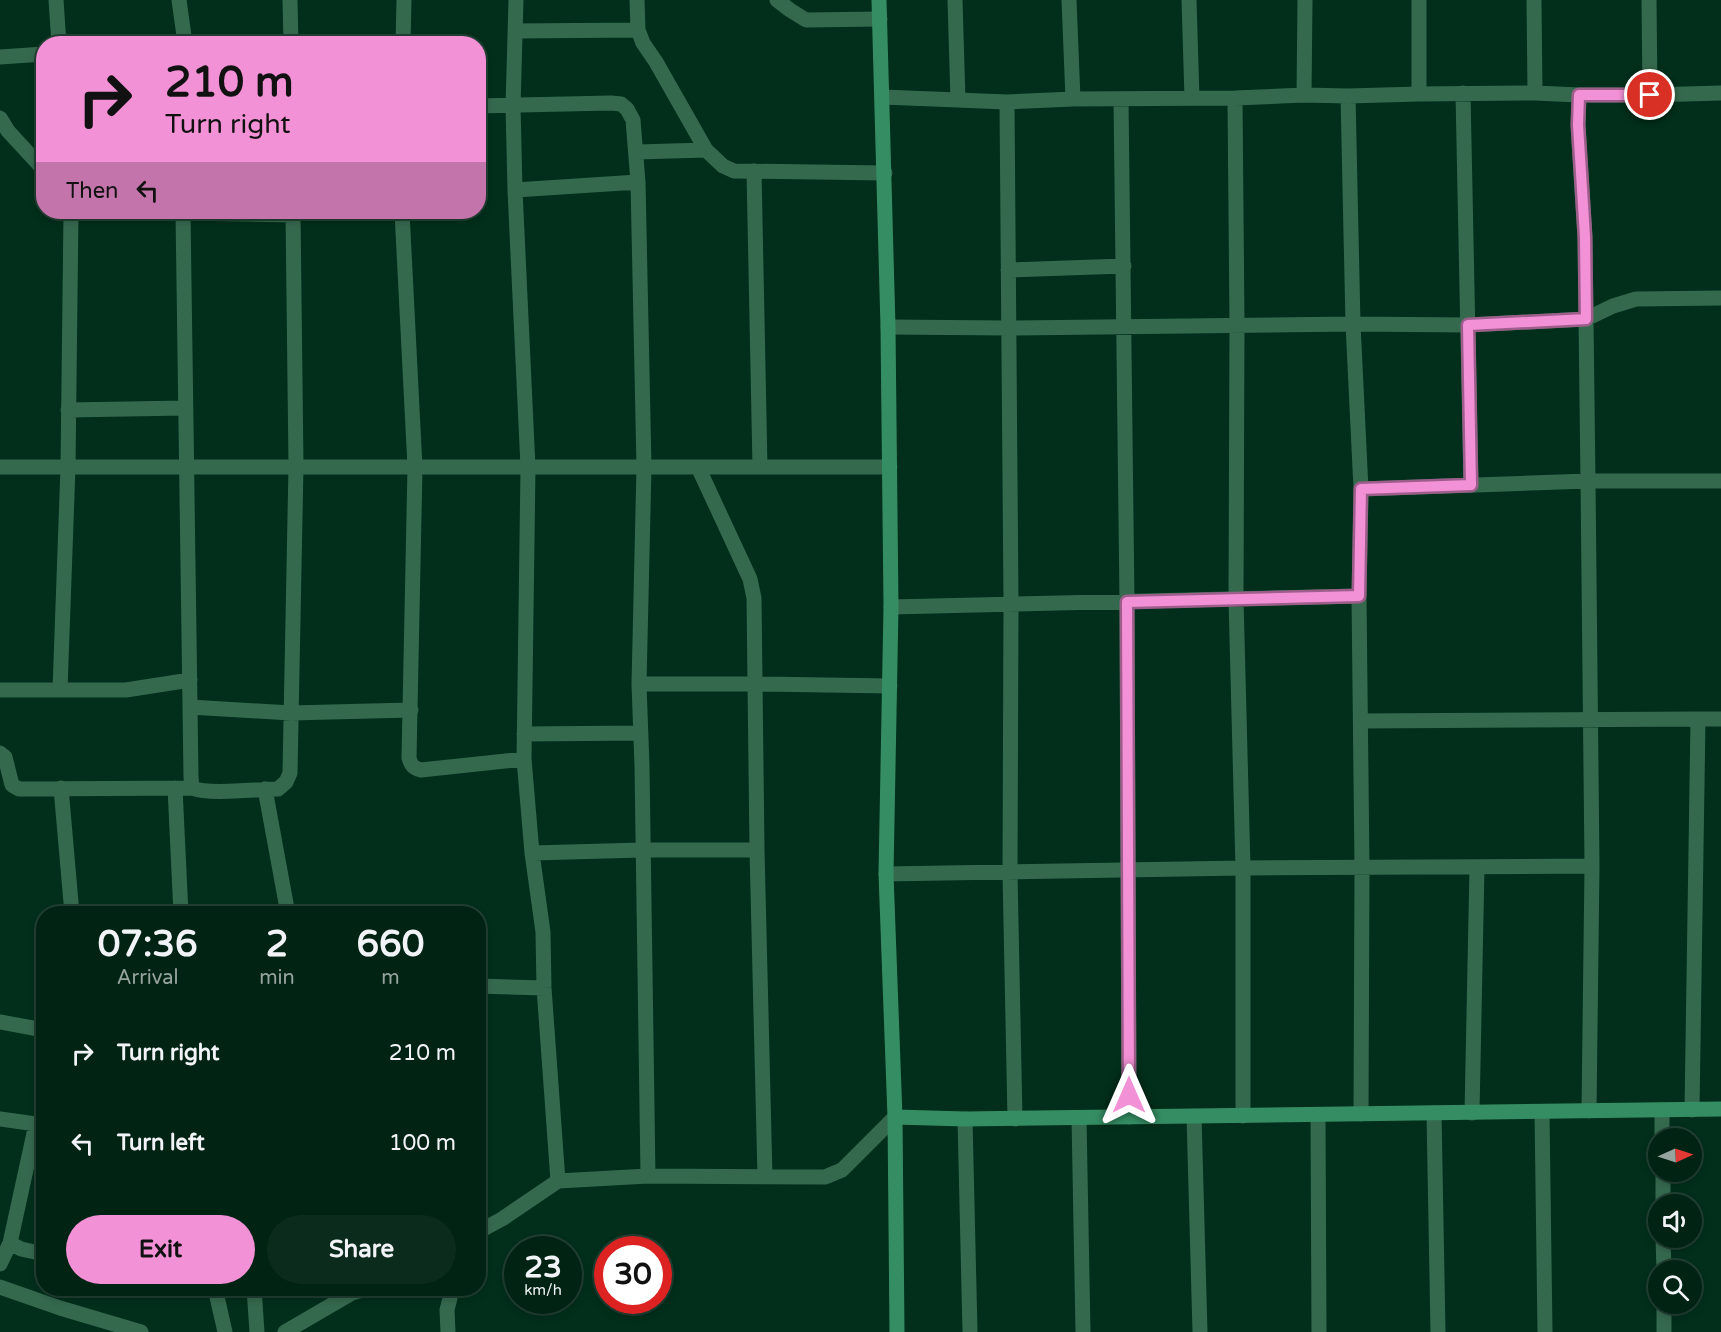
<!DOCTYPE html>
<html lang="en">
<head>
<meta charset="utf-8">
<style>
	:root { --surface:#012314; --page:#0b2b1d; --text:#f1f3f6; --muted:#96a4a0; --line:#234034; --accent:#f391d6 }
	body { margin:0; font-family:"Varela Round",sans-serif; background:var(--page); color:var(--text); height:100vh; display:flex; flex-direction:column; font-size:22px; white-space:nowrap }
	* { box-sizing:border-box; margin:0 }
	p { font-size:20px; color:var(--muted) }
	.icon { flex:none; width:33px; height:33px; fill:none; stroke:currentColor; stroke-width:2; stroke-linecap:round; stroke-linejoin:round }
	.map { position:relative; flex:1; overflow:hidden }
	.details { position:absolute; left:36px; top:906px; width:450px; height:390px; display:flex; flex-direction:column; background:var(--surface); border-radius:24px; box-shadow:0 3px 9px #0003,0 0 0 2px var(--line) }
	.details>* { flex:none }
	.top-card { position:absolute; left:36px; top:36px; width:450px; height:183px; border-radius:24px; box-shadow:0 3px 9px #0003,0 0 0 2px var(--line); background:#f391d6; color:#111; overflow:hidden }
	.needle { width:39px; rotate:87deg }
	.controls { position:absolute; left:1648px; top:1128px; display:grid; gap:12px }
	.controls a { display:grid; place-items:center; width:54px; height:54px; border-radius:50%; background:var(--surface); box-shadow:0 3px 9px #0003,0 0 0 2px var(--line); font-size:30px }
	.speed { position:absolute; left:504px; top:1236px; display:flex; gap:12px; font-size:30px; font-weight:700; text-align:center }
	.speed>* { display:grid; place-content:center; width:78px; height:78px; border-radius:50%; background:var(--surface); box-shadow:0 3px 9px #0003,0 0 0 2px var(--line); line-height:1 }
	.speed small { font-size:15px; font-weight:400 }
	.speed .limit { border:9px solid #d22; background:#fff; color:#111 }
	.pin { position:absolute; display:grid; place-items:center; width:51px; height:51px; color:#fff; margin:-26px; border:3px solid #fff; border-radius:50%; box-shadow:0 2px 6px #0007 }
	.me { position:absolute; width:66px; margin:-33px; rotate:0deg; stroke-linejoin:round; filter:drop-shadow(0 0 4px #0008) }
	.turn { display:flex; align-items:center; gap:21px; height:126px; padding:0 30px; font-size:27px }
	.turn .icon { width:78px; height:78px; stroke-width:2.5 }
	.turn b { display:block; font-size:42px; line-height:51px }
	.then { display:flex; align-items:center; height:57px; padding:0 30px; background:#0003; gap:12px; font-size:22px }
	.eta { display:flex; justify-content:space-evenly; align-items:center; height:102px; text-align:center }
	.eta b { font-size:36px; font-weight:700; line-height:42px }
	.primary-button { display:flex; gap:12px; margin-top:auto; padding:12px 30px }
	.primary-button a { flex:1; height:69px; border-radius:36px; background:var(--accent); color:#111; font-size:24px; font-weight:700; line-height:69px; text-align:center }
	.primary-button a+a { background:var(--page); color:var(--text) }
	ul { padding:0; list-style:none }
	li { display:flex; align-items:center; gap:18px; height:90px; padding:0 30px }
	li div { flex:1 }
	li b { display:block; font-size:22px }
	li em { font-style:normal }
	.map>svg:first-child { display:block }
</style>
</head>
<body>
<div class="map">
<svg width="1721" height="1332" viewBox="0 0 1721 1332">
	<rect width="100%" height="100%" fill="#012f1b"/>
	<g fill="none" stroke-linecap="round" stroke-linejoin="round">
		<path stroke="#35694e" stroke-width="15" d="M56,0L59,44
			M179,0L185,43
			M290,0L291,44
			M516,0L513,106L515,190L528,467L524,759L532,853L543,932L544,988L558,1181
			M637,0L638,30L643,43L656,62L706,150L723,166L734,171L885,173
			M777,0L790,10L806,20L880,19
			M955,0L958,100
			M1069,0L1073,99
			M1189,0L1192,98
			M1534,0L1535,93
			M1649,0L1650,95
			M515,31L638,30
			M183,44L291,43
			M403,44L404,0
			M0,57L44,54
			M1463,93L1471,485
			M1419,94V0
			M1304,95L1305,0
			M1579,95L1578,125L1585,238L1588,481H1721
			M1348,96L1353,324L1361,489L1359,596L1362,868L1361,1114
			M883,97L1007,102L1073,99L1235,98L1304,95L1348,96L1419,94L1535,93L1579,95H1650L1721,93
			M1235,98L1237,324L1236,599L1243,868V1116
			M1121,99L1127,602L1129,1117
			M1007,102L1011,604L1010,873L1015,1119
			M478,106L611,103L621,104L627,109L633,120L638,182L644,467L639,684L642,766L648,1176
			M0,118L8,131L44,170
			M637,152L706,150
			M754,171L760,467
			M515,190L638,182
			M141,212L293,215
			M183,212L191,777L192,788C210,795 257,789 278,789L286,782L290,773L296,466L293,212
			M402,212L415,467L409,758C411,765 413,768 421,770L524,759
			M1008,270L1124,266
			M888,327L1009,328L1353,324L1468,325L1586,319L1613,306L1636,299L1721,298
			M68,410L185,408
			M0,467H890
			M698,467L750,579L754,598L757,850L765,1177
			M1361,489L1588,481L1592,866
			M891,607L1359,596
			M639,684H755L890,686
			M0,690H126L190,680
			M60,690L68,467L71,212
			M190,707L291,713L411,710
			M1361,721L1698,719
			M524,734L640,733
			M0,753L5,757L12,785L19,789L192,788
			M61,788L72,914
			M175,788L181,914
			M265,789L288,914
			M532,853L642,850H757
			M886,874L1243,868L1592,866L1589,1111
			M478,986L544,988
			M0,1022L44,1030
			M1662,1110V1138
			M1692,1110L1698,719H1721
			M1542,1112L1545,1332
			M1434,1113L1438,1332
			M1472,1113L1477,867
			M1318,1115L1319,1332
			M1194,1116L1200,1332
			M1079,1118L1083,1332
			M0,1119L36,1124L44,1126
			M965,1119L970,1332
			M1663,1172V1204
			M478,1232L502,1219L558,1181L648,1176L825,1177L842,1170L895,1117
			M1663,1238L1664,1270
			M10,1243L36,1124
			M0,1264L10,1243L21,1249L44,1254
			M0,1287L60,1308L141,1332
			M215,1288L225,1332
			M254,1288L257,1332
			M1664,1304V1332
			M285,1332L352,1293L369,1288
			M448,1332L447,1310L450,1298V1288"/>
		<path stroke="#358e63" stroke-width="15" d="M879,0L888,327L891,607L886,874L895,1117L897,1332
			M895,1117L965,1119L1721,1109"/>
	</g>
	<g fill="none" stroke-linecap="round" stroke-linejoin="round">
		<g stroke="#9e5e8b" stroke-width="15">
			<path id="route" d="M1129,1095L1127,602L1359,596L1361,489L1471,485L1468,325L1586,319L1585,237L1578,125L1579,95H1650"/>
		</g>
		<use href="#route" stroke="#f391d6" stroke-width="10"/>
	</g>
</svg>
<div class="controls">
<a><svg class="needle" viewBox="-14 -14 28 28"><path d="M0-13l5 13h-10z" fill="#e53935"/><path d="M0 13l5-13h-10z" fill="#96a4a0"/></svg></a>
<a><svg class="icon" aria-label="sound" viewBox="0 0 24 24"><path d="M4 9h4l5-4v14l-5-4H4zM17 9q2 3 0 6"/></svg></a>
<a><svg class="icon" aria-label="search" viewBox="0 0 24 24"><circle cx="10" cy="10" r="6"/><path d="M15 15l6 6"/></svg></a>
</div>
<div class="speed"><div>23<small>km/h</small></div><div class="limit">30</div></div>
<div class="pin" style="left:1650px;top:95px;background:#d93025"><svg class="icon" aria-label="arrive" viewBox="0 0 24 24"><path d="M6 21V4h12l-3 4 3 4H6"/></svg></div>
<svg class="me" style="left:1129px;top:1095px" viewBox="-20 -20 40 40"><path d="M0-17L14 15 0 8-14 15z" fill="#f391d6" stroke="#fff" stroke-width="4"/></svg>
<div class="top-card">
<div class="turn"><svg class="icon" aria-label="right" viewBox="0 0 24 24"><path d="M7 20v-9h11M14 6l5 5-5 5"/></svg><div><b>210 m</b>Turn right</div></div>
<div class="then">Then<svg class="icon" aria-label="left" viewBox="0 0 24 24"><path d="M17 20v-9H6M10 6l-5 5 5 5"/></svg></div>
</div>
<section class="details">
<div class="eta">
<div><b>07:36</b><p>Arrival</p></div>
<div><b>2</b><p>min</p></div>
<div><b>660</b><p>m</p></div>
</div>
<ul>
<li><svg class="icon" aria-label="right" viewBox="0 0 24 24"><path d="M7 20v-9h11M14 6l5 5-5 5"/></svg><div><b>Turn right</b></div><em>210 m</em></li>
<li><svg class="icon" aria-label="left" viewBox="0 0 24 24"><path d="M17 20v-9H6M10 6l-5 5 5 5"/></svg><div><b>Turn left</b></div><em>100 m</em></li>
</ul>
<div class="primary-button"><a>Exit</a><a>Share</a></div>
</section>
</div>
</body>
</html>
